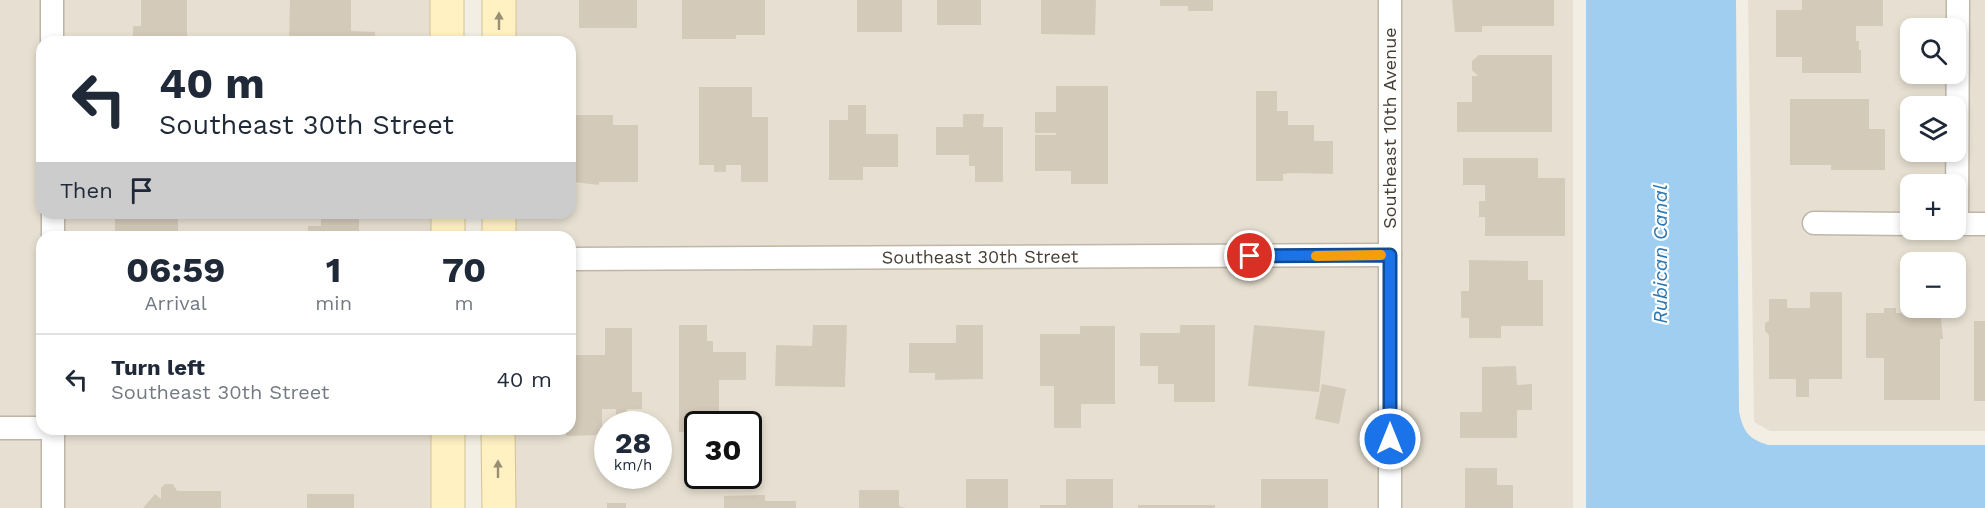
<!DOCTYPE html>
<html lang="en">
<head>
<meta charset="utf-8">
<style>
	:root { --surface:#fff; --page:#f2f2f3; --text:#1f2937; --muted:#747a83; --line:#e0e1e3 }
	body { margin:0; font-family:"Work Sans",sans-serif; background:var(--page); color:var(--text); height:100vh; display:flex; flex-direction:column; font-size:22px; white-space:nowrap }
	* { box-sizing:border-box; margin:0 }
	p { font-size:20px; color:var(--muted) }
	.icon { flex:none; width:33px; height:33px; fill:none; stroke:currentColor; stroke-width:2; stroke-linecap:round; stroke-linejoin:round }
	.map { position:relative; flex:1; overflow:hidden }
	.details { position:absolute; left:36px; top:231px; width:540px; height:204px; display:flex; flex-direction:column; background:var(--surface); border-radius:18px; box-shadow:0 3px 9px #0003 }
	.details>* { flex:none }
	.guide { position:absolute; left:36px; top:36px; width:540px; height:183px; border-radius:18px; box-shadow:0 3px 9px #0003; background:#fff; color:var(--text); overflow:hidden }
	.fabs { position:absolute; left:1900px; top:18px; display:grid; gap:12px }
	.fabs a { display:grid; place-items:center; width:66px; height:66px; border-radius:12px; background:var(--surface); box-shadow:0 3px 9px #0003; font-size:30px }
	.speed { position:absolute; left:594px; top:411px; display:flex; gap:12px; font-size:30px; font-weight:700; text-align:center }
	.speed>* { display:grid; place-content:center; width:78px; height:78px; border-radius:50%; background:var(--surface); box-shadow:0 3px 9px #0003; line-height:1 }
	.speed small { font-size:15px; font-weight:400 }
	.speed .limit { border:3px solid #111; border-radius:9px; background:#fff; color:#111 }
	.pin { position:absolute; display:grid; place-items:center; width:51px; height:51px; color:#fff; margin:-26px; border:3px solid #fff; border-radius:50%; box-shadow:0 2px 6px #0007 }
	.me { position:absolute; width:66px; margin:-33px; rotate:0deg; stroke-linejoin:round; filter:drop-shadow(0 0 4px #0008) }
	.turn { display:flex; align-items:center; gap:21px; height:126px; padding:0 24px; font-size:27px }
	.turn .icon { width:78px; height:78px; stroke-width:2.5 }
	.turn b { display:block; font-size:42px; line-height:51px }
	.then { display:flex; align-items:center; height:57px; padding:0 24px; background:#0003; gap:12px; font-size:22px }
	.eta { display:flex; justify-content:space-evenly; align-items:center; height:102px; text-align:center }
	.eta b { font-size:36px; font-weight:700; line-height:42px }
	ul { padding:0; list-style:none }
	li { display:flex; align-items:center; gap:18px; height:90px; padding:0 24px; border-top:2px solid var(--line) }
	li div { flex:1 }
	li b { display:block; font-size:22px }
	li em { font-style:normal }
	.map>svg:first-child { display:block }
</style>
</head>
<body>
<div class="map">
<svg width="1985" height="508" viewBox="0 0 1985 508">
	<rect width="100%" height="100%" fill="#f2eee4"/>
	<path fill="#e7e0d2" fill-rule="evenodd" d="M0,0H432V42H42V213H433V237H42V429H433V508H0Z
		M514,0H1573V508H515V429H570V237H515L514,213H570V42H514ZM608,424H658V476H608ZM698,424H748V476H698Z
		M1748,0H1985V431H1770L1754,422ZM1911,28H1956V74H1911ZM1911,106H1956V152H1911ZM1911,184H1956V230H1911ZM1911,262H1956V308H1911Z"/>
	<path fill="#9fcef1" d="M1586,0H1736L1739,411C1743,432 1749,439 1768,445H1985V508H1586Z"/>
	<path fill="#d4caba" d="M141,0H187V42H122V36H133V26H141Z
		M290,0H351V31L375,32V42H289Z
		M579,0H637V28H579Z
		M682,0H765V35H736V39H682Z
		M857,0H902V32H857Z
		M937,0H981V25H937Z
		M1041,0H1096L1095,35L1041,34Z
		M1160,0H1213V11H1188V6H1160Z
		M1452,0H1554V26H1482V32H1455Z
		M1802,0H1883V26H1856V41H1859V50H1861V73H1802V57H1776V10H1802Z
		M1479,55H1552V132H1457V102H1472V76H1478L1472,70V61Z
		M1056,86H1108V184H1071V171H1035V135H1056V133H1035V112H1056Z
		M699,87H752V117H768V182H741V165H726V172H714V165H699Z
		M1256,91H1277V111H1288V125H1314V141H1333V174L1291,173L1283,174V181H1256Z
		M1790,99H1869V129H1885V170H1831V165H1790Z
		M848,105H866V134H898V167H863V180H829V120H848Z
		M963,114H984L983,127H1003V182H975V166H969V155H936V127H963Z
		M573,115H613V125H638V182H599V185L573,182Z
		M1463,158H1538V178H1565V236H1485V217H1479V201H1485V185H1463Z
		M124,213H178V233H192V237H123V234H115V218H124Z
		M321,213H359V237H308V226H321Z
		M1469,260L1528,261V280H1543V326H1501V338H1469V318H1461V291H1469Z
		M1810,292H1842V379H1809V397H1796V379H1769V335L1765,331V323L1769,321V299H1787V308H1810Z
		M1908,296H1911V308H1940L1943,339H1940V400H1884V358H1866V313H1884V308H1896V313H1908Z
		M1974,321H1985V401H1974Z
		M679,325H707V341H713V352H746V380H719V424H698V432H679Z
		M813,325H847L845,387L775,386L776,345L812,346Z
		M956,325H983V379L935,380V373H909V343H956Z
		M1180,325H1215V402H1174V384H1158V366H1140V333H1180Z
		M1254,325L1325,331L1319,392L1248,386Z
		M1080,326H1115V404H1081V428H1054V386H1040V334H1080Z
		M605,328H632V392H642V409H627V420H616V409H602V435L566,436V429H570V355H605Z
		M1516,366L1517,385L1532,384V410H1517V438H1460V412H1482V367Z
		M1322,384L1346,389L1339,424L1315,419Z
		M1465,468H1497V485H1513V508H1465Z
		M966,479H1008V508H966Z
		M1066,479H1113V508H1040V505H1066Z
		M1261,479H1328V508H1261Z
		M165,484H173L177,491H221V508H143L155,494L161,499V488Z
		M859,490H899V506L905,508H859Z
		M307,494H354V508H307Z
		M765,495V501H796V508H724V496Z
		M607,503H626V508H607Z
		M1138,505H1215V508H1138Z"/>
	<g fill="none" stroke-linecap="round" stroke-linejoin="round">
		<g stroke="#beb6a7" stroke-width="25">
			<g id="minor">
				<path d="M52,0V42"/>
				<path d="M1390,0V508"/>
				<path d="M53,213V237"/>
				<path d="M1814,223L1911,224"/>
				<path d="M1956,224H1985"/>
				<path d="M1957,224L1958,0"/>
				<path id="s1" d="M570,259L1390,255"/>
				<path d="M0,428H42"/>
				<path d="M53,429V508"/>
			</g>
		</g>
		<g stroke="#d4c393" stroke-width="35">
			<path id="secondary" d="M447,0V42
				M499,0V42
				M448,213V237
				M499,213V237
				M448,429V508
				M498,429L499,508"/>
		</g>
		<use href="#minor" stroke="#fff" stroke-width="22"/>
		<use href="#secondary" stroke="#fff1c2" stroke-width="33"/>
	</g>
	<defs><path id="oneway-solid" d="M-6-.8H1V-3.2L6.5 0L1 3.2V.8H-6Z" transform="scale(1.5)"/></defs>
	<g fill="#998f74">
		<use href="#oneway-solid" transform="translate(499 21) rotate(-90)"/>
		<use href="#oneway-solid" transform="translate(498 469) rotate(-90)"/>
	</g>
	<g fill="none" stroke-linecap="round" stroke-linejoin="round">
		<g stroke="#114b97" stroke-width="15">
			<path id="route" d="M1250,256L1390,255V439"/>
		</g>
		<use href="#route" stroke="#1a73e8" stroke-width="10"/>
		<path stroke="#f59e0b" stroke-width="10" d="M1316,256L1381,255"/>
	</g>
	<g text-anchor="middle" stroke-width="4.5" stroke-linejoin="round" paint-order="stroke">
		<g font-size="18" fill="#453e34" stroke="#fff">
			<text transform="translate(1390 128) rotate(-90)" y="6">Southeast 10th Avenue</text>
			<text dy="6" stroke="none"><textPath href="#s1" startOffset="410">Southeast 30th Street</textPath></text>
		</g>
		<g font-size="20" font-style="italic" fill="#2c77b2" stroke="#fff">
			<text transform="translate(1660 254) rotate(-90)" y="7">Rubican Canal</text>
		</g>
	</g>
</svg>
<div class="fabs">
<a><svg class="icon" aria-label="search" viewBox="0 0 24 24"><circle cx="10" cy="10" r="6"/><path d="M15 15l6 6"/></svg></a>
<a><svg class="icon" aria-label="layers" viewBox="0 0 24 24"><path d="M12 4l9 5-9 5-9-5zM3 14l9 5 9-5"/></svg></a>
<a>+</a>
<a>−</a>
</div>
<div class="speed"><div>28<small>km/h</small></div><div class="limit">30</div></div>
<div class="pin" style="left:1250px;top:256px;background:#d93025"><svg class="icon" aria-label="arrive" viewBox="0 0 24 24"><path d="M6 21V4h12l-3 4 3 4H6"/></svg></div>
<svg class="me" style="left:1390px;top:439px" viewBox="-20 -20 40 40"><circle r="17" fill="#1a73e8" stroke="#fff" stroke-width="3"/><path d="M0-11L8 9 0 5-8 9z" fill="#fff"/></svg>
<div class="guide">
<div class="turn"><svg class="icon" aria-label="left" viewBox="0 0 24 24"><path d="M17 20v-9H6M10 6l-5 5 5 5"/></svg><div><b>40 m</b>Southeast 30th Street</div></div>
<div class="then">Then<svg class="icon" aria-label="arrive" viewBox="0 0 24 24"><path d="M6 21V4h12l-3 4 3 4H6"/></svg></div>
</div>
<section class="details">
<div class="eta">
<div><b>06:59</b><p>Arrival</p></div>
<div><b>1</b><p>min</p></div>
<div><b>70</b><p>m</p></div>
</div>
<ul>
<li><svg class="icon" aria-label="left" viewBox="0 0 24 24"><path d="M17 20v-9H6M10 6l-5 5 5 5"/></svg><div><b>Turn left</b><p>Southeast 30th Street</p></div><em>40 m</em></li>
</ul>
</section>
</div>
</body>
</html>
